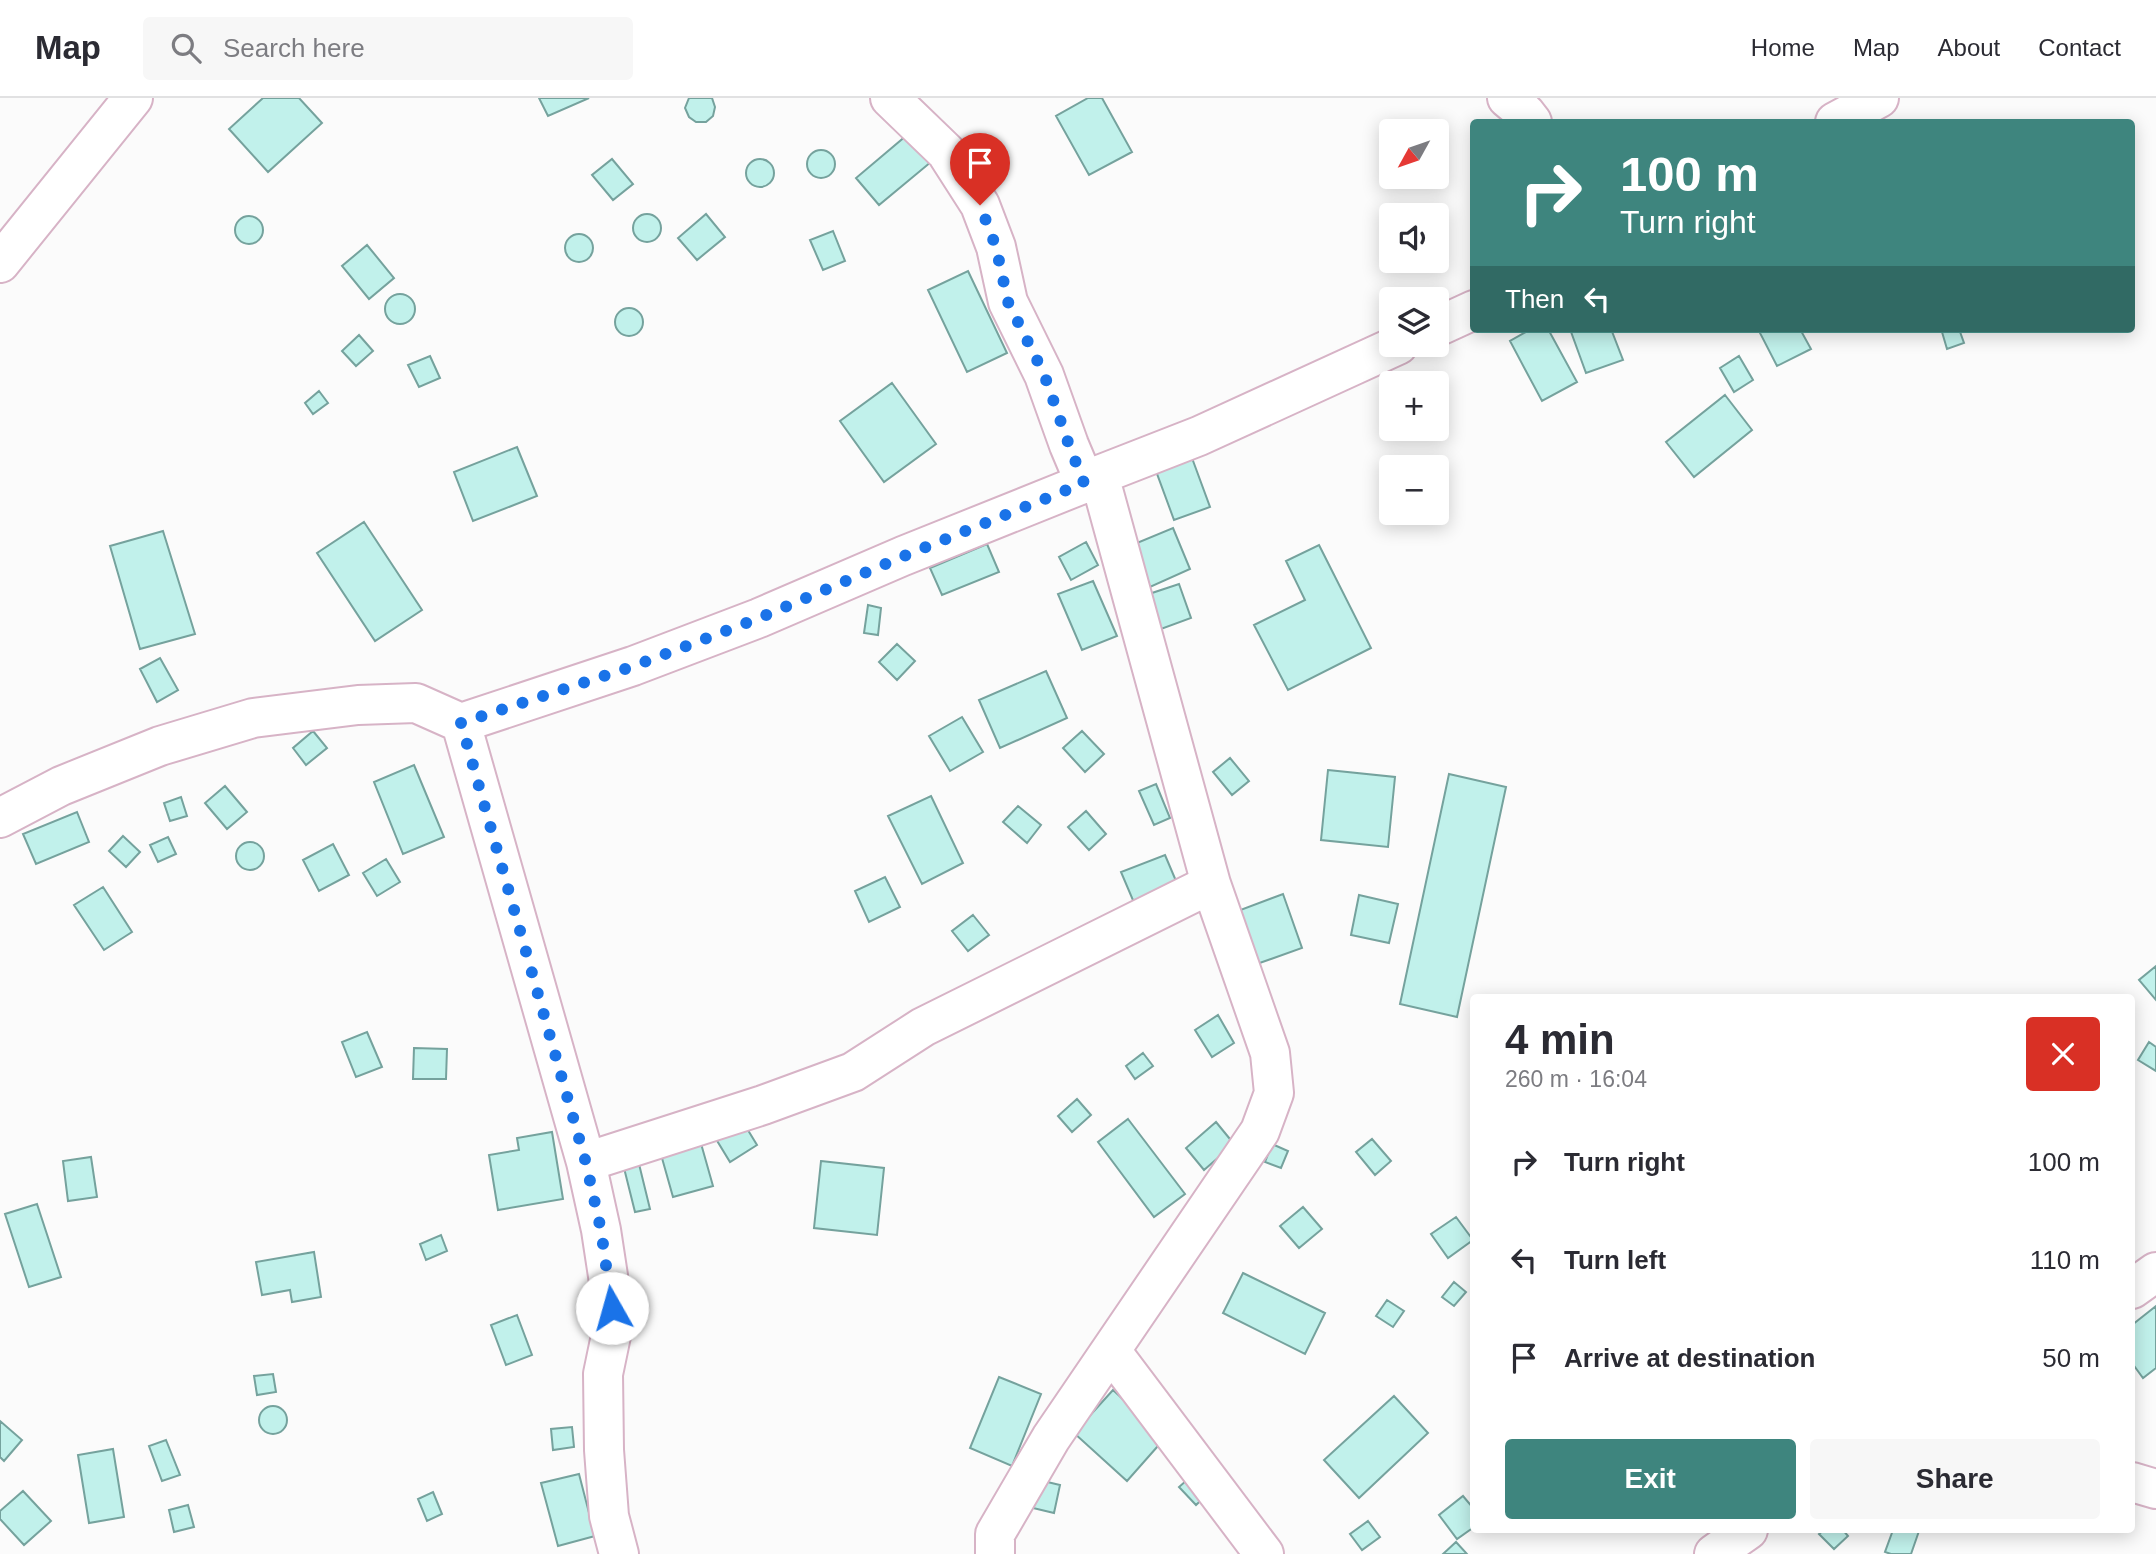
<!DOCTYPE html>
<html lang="en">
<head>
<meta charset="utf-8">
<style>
	:root { --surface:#fff; --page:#f7f7f7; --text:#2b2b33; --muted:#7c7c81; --line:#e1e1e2; --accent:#3e857e }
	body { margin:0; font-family:Arial,sans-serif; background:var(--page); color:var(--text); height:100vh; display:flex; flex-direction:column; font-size:26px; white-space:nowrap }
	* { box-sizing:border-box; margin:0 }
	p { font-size:23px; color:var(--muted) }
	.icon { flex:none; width:38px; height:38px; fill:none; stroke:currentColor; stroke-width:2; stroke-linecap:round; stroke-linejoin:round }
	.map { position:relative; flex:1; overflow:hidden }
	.drawer { position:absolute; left:1470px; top:896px; width:665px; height:539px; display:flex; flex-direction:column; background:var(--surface); border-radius:7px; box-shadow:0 4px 18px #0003 }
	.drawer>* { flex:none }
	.top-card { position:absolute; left:1470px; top:21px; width:665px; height:214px; border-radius:7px; box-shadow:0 4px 18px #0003; background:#3e857e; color:#fff; overflow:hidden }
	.needle { width:46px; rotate:230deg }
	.fabs { position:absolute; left:1379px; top:21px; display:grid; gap:14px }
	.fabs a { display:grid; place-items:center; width:70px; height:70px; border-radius:7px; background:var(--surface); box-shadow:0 4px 18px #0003; font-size:35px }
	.pin { position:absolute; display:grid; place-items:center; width:60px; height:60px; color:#fff; margin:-72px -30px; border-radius:50% 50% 50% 0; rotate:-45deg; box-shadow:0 0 7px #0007 }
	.pin .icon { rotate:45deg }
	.me { position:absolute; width:77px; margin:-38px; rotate:353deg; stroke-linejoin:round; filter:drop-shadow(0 0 5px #0008) }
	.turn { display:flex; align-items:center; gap:24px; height:147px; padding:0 35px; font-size:32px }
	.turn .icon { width:91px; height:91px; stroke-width:2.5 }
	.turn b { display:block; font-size:49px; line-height:60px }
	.then { display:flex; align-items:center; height:66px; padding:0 35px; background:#0003; gap:14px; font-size:26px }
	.round { display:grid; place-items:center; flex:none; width:74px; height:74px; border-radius:7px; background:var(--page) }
	.headline { display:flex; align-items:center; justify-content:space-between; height:119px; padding:0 35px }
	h1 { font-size:42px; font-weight:600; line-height:52px }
	.action { display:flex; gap:14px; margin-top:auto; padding:14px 35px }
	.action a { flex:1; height:80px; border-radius:7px; background:var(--accent); color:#fff; font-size:28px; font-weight:600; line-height:80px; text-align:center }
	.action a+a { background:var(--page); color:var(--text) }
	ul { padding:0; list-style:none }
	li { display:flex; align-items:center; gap:21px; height:98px; padding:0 35px }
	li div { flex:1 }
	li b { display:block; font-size:26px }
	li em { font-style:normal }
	header { display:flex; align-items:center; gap:42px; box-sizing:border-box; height:98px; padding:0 35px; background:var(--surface); border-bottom:2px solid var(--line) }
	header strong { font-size:33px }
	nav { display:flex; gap:38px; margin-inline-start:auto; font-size:24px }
	.search { width:490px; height:63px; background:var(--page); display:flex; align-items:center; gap:18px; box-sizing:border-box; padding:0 24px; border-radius:7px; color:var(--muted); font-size:26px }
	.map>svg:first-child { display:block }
</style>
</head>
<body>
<header>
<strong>Map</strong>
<div class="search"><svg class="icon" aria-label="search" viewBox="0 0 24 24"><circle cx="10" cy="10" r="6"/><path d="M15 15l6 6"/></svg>Search here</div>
<nav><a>Home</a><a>Map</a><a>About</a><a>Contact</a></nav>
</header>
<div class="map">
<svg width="2156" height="1456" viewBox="0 0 2156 1456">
	<rect width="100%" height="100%" fill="#fbfbfb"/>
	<path fill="#c1f1eb" stroke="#75a29d" stroke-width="2" d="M263,0H299L322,25L268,74L229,31Z
		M539,0H589L548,18Z
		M689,0H712L715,9L713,18L706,24H696L689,19L685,10Z
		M1088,0H1102L1132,54L1089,77L1056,18Z
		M913,32L937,59L879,107L856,80Z
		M807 66a14 14 0 1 1 28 0a14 14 0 1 1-28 0Z
		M746 75a14 14 0 1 1 28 0a14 14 0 1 1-28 0Z
		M612,61L633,86L613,102L592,77Z
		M633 130a14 14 0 1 1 28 0a14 14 0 1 1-28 0Z
		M706,116L725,139L697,162L678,140Z
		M235 132a14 14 0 1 1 28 0a14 14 0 1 1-28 0Z
		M833,133L845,163L823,172L810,142Z
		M565 150a14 14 0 1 1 28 0a14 14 0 1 1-28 0Z
		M367,147L394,180L369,201L342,168Z
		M968,173L1007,255L967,274L928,192Z
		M385 211a15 15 0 1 1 30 0a15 15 0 1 1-30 0Z
		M615 224a14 14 0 1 1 28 0a14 14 0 1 1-28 0Z
		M1531,231H1548L1577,284L1542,303L1510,243Z
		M1570,231H1611L1623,262L1586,275Z
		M1767,231H1800L1811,251L1777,268L1760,235Z
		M1951,231H1959L1964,245L1947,251L1942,234Z
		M359,237L373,253L356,268L342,253Z
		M430,258L440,280L419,289L408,267Z
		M1739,258L1753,282L1734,294L1720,270Z
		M892,285L936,346L884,384L840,323Z
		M319,293L328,305L313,316L305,305Z
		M1725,297L1752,332L1694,379L1666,344Z
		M517,349L537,398L473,423L454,374Z
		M1192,360L1210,409L1174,422L1156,373Z
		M364,424L422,512L375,543L317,455Z
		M1173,430L1190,471L1150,489L1132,447Z
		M163,433L195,536L140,551L110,448Z
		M1086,444L1098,467L1071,482L1059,459Z
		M987,446L999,474L942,497L930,470Z
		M1319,447L1371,550L1288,592L1254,527L1305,502L1286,463Z
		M1093,483L1117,538L1082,552L1058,496Z
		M1179,486L1191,520L1161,531L1149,496Z
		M868,507L881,510L878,537L864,535Z
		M897,546L915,563L897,582L879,564Z
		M160,560L178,592L157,604L140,571Z
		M1046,573L1067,620L1000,650L979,602Z
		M962,619L983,654L950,673L929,638Z
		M313,633L327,650L306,667L293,650Z
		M1082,633L1104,656L1085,674L1063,650Z
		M1230,660L1249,683L1232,697L1213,674Z
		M414,667L444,739L403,756L374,684Z
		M1328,672L1395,679L1388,749L1321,742Z
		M1449,676L1506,689L1457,919L1400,906Z
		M1156,686L1170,720L1154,727L1139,693Z
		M225,688L247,714L227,731L205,705Z
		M931,698L963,765L922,786L888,718Z
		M181,699L187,718L170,723L164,705Z
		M1018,708L1041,727L1027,745L1003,724Z
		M1086,713L1106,736L1089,752L1068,729Z
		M77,714L89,744L36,766L23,736Z
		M123,738L140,754L126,769L109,753Z
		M168,739L176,756L158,764L150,747Z
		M236 758a14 14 0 1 1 28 0a14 14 0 1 1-28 0Z
		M333,746L349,777L319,793L303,762Z
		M1165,757L1179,790L1135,807L1121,774Z
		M386,761L400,784L377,798L363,775Z
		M885,779L900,809L869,824L855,793Z
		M103,789L132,834L104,852L74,807Z
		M1283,796L1302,850L1254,867L1235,814Z
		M1359,797L1398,806L1389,845L1351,837Z
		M973,817L989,837L968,853L952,833Z
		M2156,868V902L2139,882Z
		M1218,917L1234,945L1212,959L1195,932Z
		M367,934L382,969L356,979L342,944Z
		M2149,944L2156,949V973L2138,962Z
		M414,950L447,951L446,981H413Z
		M1143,955L1153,968L1135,981L1126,968Z
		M1077,1001L1091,1017L1072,1034L1058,1018Z
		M1128,1021L1185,1096L1154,1119L1098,1044Z
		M743,1024L757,1047L730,1064L716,1041Z
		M1216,1024L1234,1046L1204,1072L1186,1050Z
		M552,1034L563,1101L498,1112L489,1057L519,1052L517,1040Z
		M1372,1041L1391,1063L1375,1077L1356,1054Z
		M700,1042L713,1088L673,1099L660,1053Z
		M1272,1046L1288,1053L1281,1070L1265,1064Z
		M91,1059L97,1099L68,1103L63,1063Z
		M821,1063L884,1070L877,1137L814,1130Z
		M639,1066L650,1111L635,1114L624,1070Z
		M37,1106L61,1179L29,1189L5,1116Z
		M1303,1109L1322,1131L1299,1150L1280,1128Z
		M1456,1119L1473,1142L1448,1160L1431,1136Z
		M441,1137L447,1153L426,1162L420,1146Z
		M314,1154L321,1199L292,1204L290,1192L262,1197L256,1164Z
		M1243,1175L1325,1215L1305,1256L1223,1215Z
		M1454,1184L1466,1194L1454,1208L1442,1199Z
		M1387,1202L1404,1213L1393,1229L1376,1218Z
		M2156,1208V1270L2143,1280L2132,1265V1227Z
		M517,1217L532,1257L506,1267L491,1227Z
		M273,1276L276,1294L257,1297L254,1278Z
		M999,1279L1041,1296L1012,1368L970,1350Z
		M1113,1292L1165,1340L1127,1383L1074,1335Z
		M1394,1298L1428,1335L1359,1400L1324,1362Z
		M259 1322a14 14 0 1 1 28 0a14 14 0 1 1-28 0Z
		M0,1323L22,1342L4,1363L0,1359Z
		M572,1329L574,1349L553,1352L551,1331Z
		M166,1342L180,1377L162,1383L149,1348Z
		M113,1351L124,1419L89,1425L78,1357Z
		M1196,1374L1213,1391L1196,1407L1179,1389Z
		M579,1376L595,1438L558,1448L541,1385Z
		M1039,1382L1060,1387L1054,1415L1033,1410Z
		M23,1393L51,1423L24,1447L0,1421V1413Z
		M433,1394L442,1416L427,1423L418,1401Z
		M1463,1398L1474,1411V1429L1457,1441L1439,1417Z
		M188,1407L194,1429L174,1434L169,1412Z
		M1368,1423L1380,1439L1362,1452L1350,1436Z
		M1824,1432H1843L1848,1438L1834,1451L1819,1436Z
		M1893,1432L1919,1433L1911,1456H1891L1885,1454Z
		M1456,1444L1467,1456H1443Z"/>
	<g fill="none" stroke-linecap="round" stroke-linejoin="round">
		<g stroke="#d7b3c6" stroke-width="42">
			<path id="minor" d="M890,0L946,54L980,107L996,149L1008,204L1044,277L1069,347L1085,385
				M1507,0L1525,15L1532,24
				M1835,24L1879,0
				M0,165L133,0
				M1437,229L1474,212
				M461,625L586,1064L601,1132L610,1191L613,1228L603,1276L604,1352L609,1418L619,1456
				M0,720L61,688L160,648L253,620L358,607L416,605L461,625L633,568L759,520L903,458L1085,385L1099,377L1199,338L1398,247
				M586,1064L763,1007L853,974L923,929L1211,786
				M2132,1191L2156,1174
				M1111,1253L1264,1456
				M2132,1384L2156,1391
				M995,1456V1436L1051,1340L1260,1033L1274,995L1270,955L1211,786L1099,377
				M1714,1456L1748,1432"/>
		</g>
		<use href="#minor" stroke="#fff" stroke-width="38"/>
	</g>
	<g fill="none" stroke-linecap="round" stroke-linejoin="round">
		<path stroke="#1a73e8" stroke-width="12" stroke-dasharray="0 21.6" d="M612,1210L601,1132L586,1065L461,625L634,568L759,520L904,458L1084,385L1069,347L1044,276L1008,204L996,149L980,107"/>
	</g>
</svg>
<div class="fabs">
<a><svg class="needle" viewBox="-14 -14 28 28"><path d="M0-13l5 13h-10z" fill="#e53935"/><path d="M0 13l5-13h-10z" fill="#7c7c81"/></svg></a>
<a><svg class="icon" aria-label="sound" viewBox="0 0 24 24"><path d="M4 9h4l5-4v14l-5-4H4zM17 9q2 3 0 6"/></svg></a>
<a><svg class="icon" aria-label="layers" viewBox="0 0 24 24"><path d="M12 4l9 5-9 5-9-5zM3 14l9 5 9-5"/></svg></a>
<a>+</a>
<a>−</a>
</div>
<div class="pin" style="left:980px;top:107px;background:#d93025"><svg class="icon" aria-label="arrive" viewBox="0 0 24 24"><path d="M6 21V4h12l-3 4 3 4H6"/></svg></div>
<svg class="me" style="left:612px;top:1210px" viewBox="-20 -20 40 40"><circle r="19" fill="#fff"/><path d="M0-13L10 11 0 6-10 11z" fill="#1a73e8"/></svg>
<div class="top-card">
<div class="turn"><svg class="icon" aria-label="right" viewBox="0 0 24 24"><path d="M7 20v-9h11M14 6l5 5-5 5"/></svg><div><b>100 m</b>Turn right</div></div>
<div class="then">Then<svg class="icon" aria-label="left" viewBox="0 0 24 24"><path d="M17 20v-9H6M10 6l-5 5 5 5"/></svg></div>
</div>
<section class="drawer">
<div class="headline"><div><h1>4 min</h1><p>260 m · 16:04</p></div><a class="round" style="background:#d93025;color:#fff"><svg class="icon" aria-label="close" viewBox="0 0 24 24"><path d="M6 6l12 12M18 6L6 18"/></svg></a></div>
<ul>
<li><svg class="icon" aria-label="right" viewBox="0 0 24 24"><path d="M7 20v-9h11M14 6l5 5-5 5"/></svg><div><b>Turn right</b></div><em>100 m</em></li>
<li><svg class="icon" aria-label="left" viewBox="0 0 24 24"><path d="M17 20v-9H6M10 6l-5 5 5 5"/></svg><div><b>Turn left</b></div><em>110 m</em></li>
<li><svg class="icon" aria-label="arrive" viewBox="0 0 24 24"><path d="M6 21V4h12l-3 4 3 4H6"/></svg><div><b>Arrive at destination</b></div><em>50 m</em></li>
</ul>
<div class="action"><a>Exit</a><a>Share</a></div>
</section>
</div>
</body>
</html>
